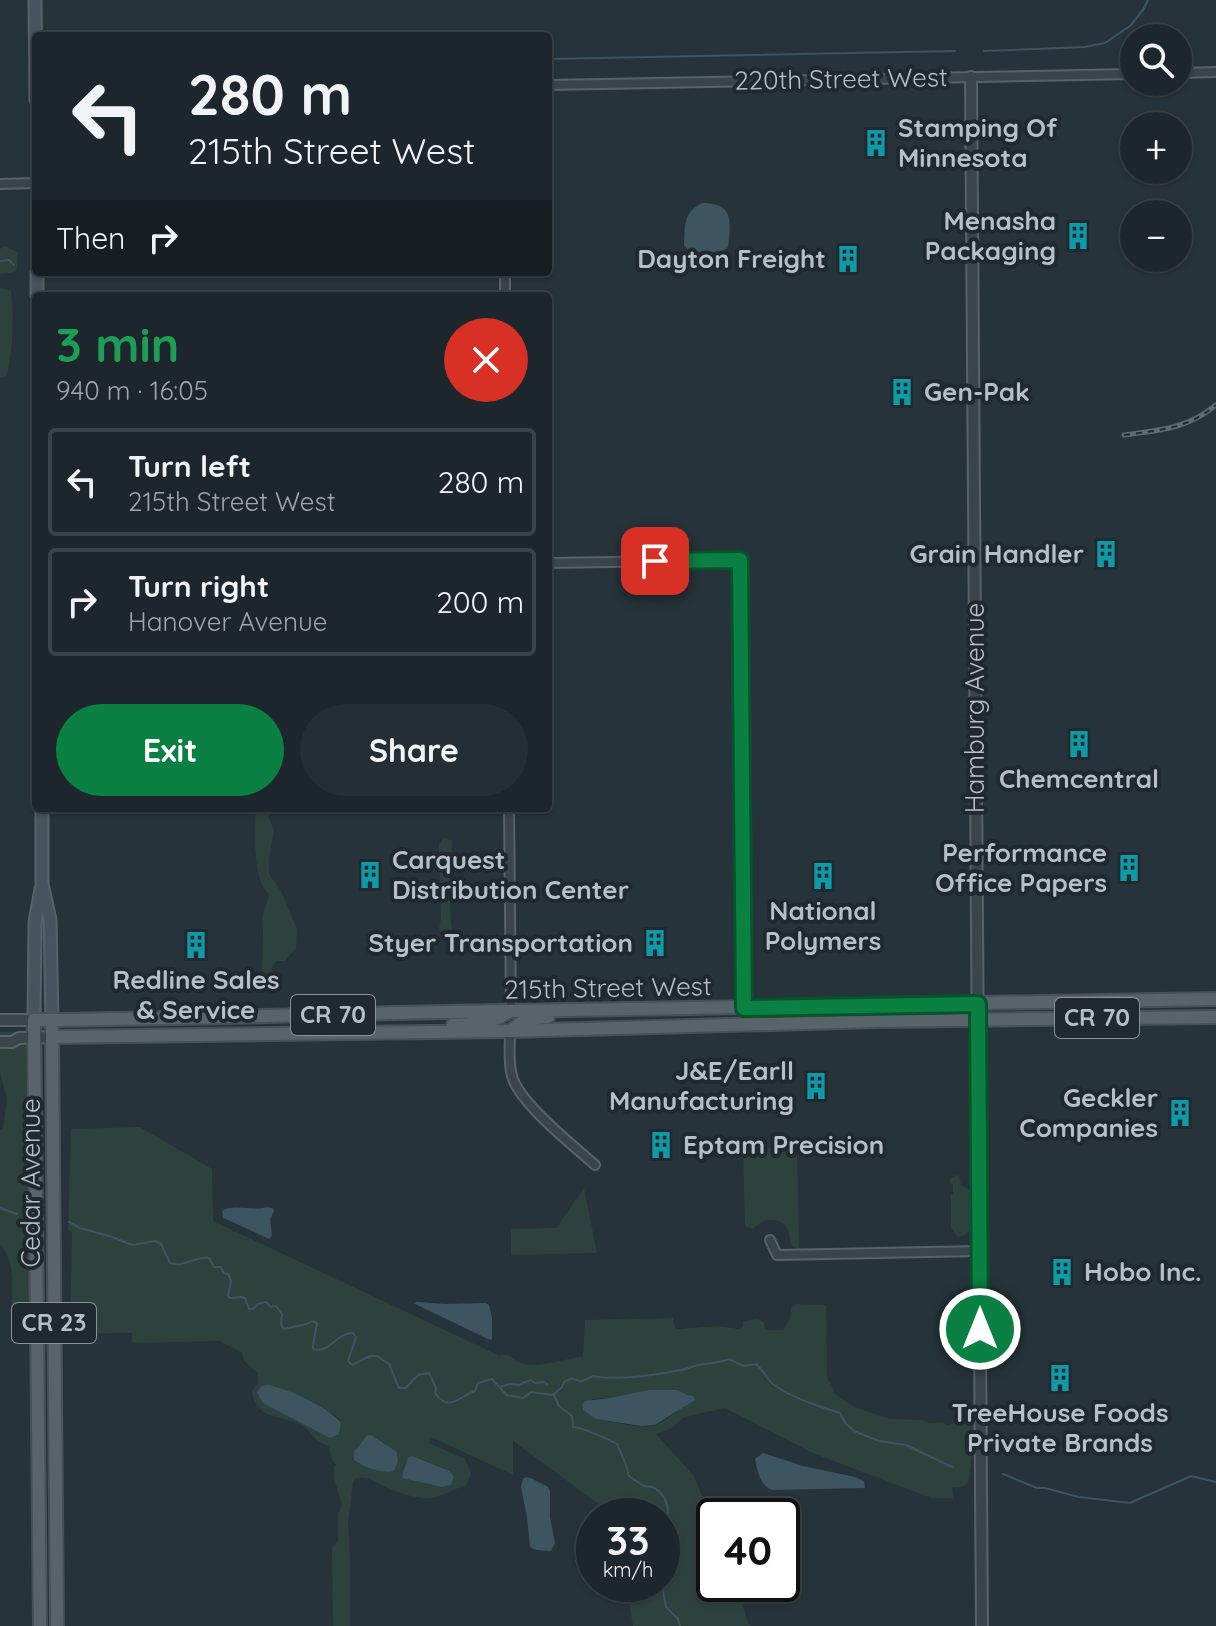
<!DOCTYPE html>
<html lang="en">
<head>
<meta charset="utf-8">
<style>
	:root { --surface:#1c262c; --page:#252e34; --text:#f1f3f6; --muted:#a0a5a9; --line:#3a4348; --accent:#0b8043 }
	body { margin:0; font-family:Quicksand,sans-serif; background:var(--page); color:var(--text); height:100vh; display:flex; flex-direction:column; font-size:30px; white-space:nowrap }
	* { box-sizing:border-box; margin:0 }
	p { font-size:26px; color:var(--muted) }
	.icon { flex:none; width:44px; height:44px; fill:none; stroke:currentColor; stroke-width:2; stroke-linecap:round; stroke-linejoin:round }
	.map { position:relative; flex:1; overflow:hidden }
	.details { position:absolute; left:32px; top:292px; width:520px; height:520px; display:flex; flex-direction:column; background:var(--surface); border-radius:8px; box-shadow:0 2px 6px #0004,0 0 0 2px var(--line) }
	.details>* { flex:none }
	.banner { position:absolute; left:32px; top:32px; width:520px; height:244px; border-radius:8px; box-shadow:0 2px 6px #0004,0 0 0 2px var(--line); background:#1c262c; color:var(--text); overflow:hidden }
	.fabs { position:absolute; left:1120px; top:24px; display:grid; gap:16px }
	.fabs a { display:grid; place-items:center; width:72px; height:72px; border-radius:50%; background:var(--surface); box-shadow:0 2px 6px #0004,0 0 0 2px var(--line); font-size:40px }
	.speed { position:absolute; left:576px; top:1498px; display:flex; gap:16px; font-size:40px; font-weight:700; text-align:center }
	.speed>* { display:grid; place-content:center; width:104px; height:104px; border-radius:50%; background:var(--surface); box-shadow:0 2px 6px #0004,0 0 0 2px var(--line); line-height:1 }
	.speed small { font-size:20px; font-weight:400 }
	.speed .limit { border:4px solid #111; border-radius:12px; background:#fff; color:#111 }
	.pin { position:absolute; display:grid; place-items:center; width:68px; height:68px; color:#fff; margin:-34px; border-radius:16px; box-shadow:0 4px 12px #0006 }
	.me { position:absolute; width:88px; margin:-44px; rotate:0deg; stroke-linejoin:round; filter:drop-shadow(0 0 6px #0008) }
	.turn { display:flex; align-items:center; gap:28px; height:168px; padding:0 24px; font-size:36px }
	.turn .icon { width:104px; height:104px; stroke-width:2.5 }
	.turn b { display:block; font-size:56px; line-height:68px }
	.then { display:flex; align-items:center; height:76px; padding:0 24px; background:#0003; gap:16px; font-size:30px }
	.round { display:grid; place-items:center; flex:none; width:84px; height:84px; border-radius:42px; background:var(--page) }
	.summary { display:flex; align-items:center; justify-content:space-between; height:136px; padding:0 24px }
	h1 { font-size:48px; font-weight:700; line-height:60px; color:#1e9e55 }
	.primary-button { display:flex; gap:16px; margin-top:auto; padding:16px 24px }
	.primary-button a { flex:1; height:92px; border-radius:48px; background:var(--accent); color:#fff; font-size:32px; font-weight:700; line-height:92px; text-align:center }
	.primary-button a+a { background:var(--page); color:var(--text) }
	ul { padding:0; list-style:none }
	li { display:flex; align-items:center; gap:24px; height:108px; margin:0 16px 12px; padding:0 8px; border:4px solid var(--line); border-radius:8px }
	li div { flex:1 }
	li b { display:block; font-size:30px }
	li em { font-style:normal }
	.map>svg:first-child { display:block }
</style>
</head>
<body>
<div class="map">
<svg width="1216" height="1626" viewBox="0 0 1216 1626">
	<rect width="100%" height="100%" fill="#26333a"/>
	<path fill="#2e423d" fill-rule="evenodd" d="M5,246L18,253L17,269L11,273L0,274V249Z
		M0,288L11,291C14,318 13,349 7,376L0,378Z
		M256,808H272L273,810L268,816L274,830L269,859V874L282,893L297,929L296,948L285,961H276L272,967V975L269,977L262,974C261,961 264,948 263,934C263,927 261,921 263,914C265,907 268,902 269,894C252,881 255,828 256,808Z
		M444,837L452,841C451,864 450,888 450,912C450,918 452,925 452,931L445,934L439,930L441,917L439,844Z
		M26,1031L30,1318L28,1324L22,1328L14,1325L11,1321C11,1297 18,1262 0,1244V1130L3,1129L7,1098L0,1072V1032Z
		M140,1127L212,1169L213,1221L500,1356L501,1354L510,1356C527,1375 561,1358 583,1357L585,1320L673,1318L675,1328L678,1329L718,1326L739,1329L743,1327V1321L757,1319L764,1322L765,1330H783L790,1319L791,1309L795,1304L826,1305L827,1379L831,1384L835,1394L854,1407L890,1419L922,1420L929,1423L943,1422L947,1426L956,1422L962,1425L969,1415L972,1414L974,1416V1437L969,1480C965,1487 960,1488 952,1487L953,1498H931L813,1453L725,1408L684,1417L672,1428L656,1434L694,1476L714,1525V1584H737L748,1623L751,1626H633L626,1584H662V1516H615L513,1441V1475L431,1437L429,1439V1443L465,1459L471,1474L466,1485C454,1489 442,1497 430,1498C418,1499 403,1494 392,1490C379,1485 372,1476 356,1478L353,1483L348,1523L350,1559V1626H333L332,1548L338,1541V1514L342,1505L334,1478V1466L336,1465L331,1458L329,1447C325,1444 321,1443 317,1440C312,1436 309,1430 303,1426C283,1414 256,1422 252,1391L258,1383V1373L244,1361L242,1353L220,1341L135,1343L132,1342V1333L70,1334L72,1232L68,1231L71,1129ZM274,1386L335,1415L340,1420L339,1434L308,1426L292,1418ZM648,1390H678L687,1395L685,1407C675,1411 667,1421 656,1425C642,1430 611,1421 596,1419L592,1399L610,1398ZM367,1435L384,1443L398,1455V1461L386,1472L372,1468L356,1449ZM412,1456L451,1485L442,1487L403,1478C402,1470 405,1460 412,1456Z
		M797,1147L799,1249C785,1244 793,1238 787,1228C778,1215 761,1219 753,1229L745,1226L743,1148Z
		M957,1175L959,1176L961,1185L969,1190L971,1194L974,1213L969,1223L970,1230L965,1235L958,1237L951,1228V1194H953V1185L949,1184L950,1179Z
		M584,1188L597,1253L511,1255V1229L556,1228Z"/>
	<path fill="#3d5461" d="M702,203C734,203 731,221 728,247L718,256L694,257L684,245C685,227 683,212 702,203Z
		M267,1207L273,1208L274,1211L270,1219L272,1236L269,1239C253,1232 239,1224 223,1218L222,1211C234,1203 253,1212 267,1207Z
		M417,1302L445,1304L486,1303L489,1305L492,1318V1339L490,1340L413,1303Z
		M269,1385C288,1389 330,1408 341,1423L339,1434L330,1438L263,1403L257,1392L262,1386Z
		M648,1390H678L687,1395L693,1396L695,1400L655,1425L641,1426L596,1419L583,1410L582,1405L585,1401L610,1398Z
		M367,1435H371L397,1452L398,1461L394,1470C383,1475 364,1467 354,1460V1452Z
		M763,1453L803,1466L855,1477L864,1481L865,1488L772,1490C759,1484 758,1472 755,1459Z
		M412,1456L449,1471L454,1476L451,1485L442,1487L402,1478L403,1471L408,1458Z
		M526,1477L531,1478L548,1487L550,1491V1517L555,1543L551,1551L536,1550L530,1547L527,1517L521,1487L523,1479Z"/>
	<g fill="none" stroke-linecap="round" stroke-linejoin="round">
		<path stroke="#3d5461" stroke-width="2" d="M984,51L1085,47L1105,43L1130,26L1143,10L1148,0
			M548,59L955,51
			M0,261L9,260L14,265
			M0,1208L17,1214
			M69,1222L80,1228L112,1237L132,1245L155,1241L161,1244L170,1263C184,1268 195,1256 209,1258L214,1267H221L224,1273L228,1274L231,1281L228,1296L230,1298L242,1297L245,1298L249,1309H253L258,1304L266,1302L271,1307L276,1306L282,1314L281,1324L284,1329L307,1324L312,1321L317,1323L313,1346V1349C329,1354 336,1333 353,1333L356,1337L348,1361L352,1365L370,1356H377L389,1364L399,1388H406L418,1375L429,1373L436,1388L435,1393C449,1413 458,1397 475,1391L478,1383L492,1379L499,1387L510,1384L519,1385L530,1380L535,1383L544,1382L547,1384
			M500,1388L507,1395L523,1398L531,1392L552,1395
			M553,1395L562,1387L564,1382L572,1378C581,1384 585,1380 593,1376C620,1381 654,1375 681,1370C687,1369 693,1366 699,1365C710,1363 719,1363 729,1359L744,1366L756,1364C763,1370 766,1378 773,1384C789,1397 820,1407 840,1413L846,1424L854,1431L879,1441L906,1445L952,1467
			M554,1395L559,1406L572,1416L573,1427C582,1427 608,1439 617,1444C620,1453 629,1467 628,1475C633,1479 640,1484 645,1486C647,1487 650,1487 652,1487C663,1491 669,1504 668,1514L662,1516
			M1003,1474L1037,1488H1045L1079,1497L1130,1503L1191,1476L1216,1482
			M662,1530C670,1550 672,1555 662,1575
			M662,1584L666,1607L678,1619L680,1626"/>
		<g stroke="#586268" stroke-width="12">
			<path id="minor" d="M1178,73L1216,72
				M548,85L1134,74
				M0,184L36,183
				M505,272V296
				M548,563L740,560L744,1008
				M509,808L511,1010
				M510,1031C510,1046 508,1062 512,1076C519,1103 573,1145 595,1165
				M770,1240L777,1255L979,1251"/>
		</g>
		<g stroke="#586268" stroke-width="14">
			<path id="tertiary" d="M971,77L982,1626
				M0,1020H34
				M0,1042H12L19,1038L52,1037"/>
		</g>
		<g stroke="#586268" stroke-width="15">
			<path id="secondary" d="M35,0L36,100
				M37,272V296
				M42,808V884L50,920L52,1020
				M34,1020L35,922L41,889"/>
		</g>
		<g stroke="#465056" stroke-width="16">
			<path id="primary" d="M453,1025C471,1024 493,1023 508,1012
				M52,1029L57,1626
				M510,1031L527,1019L548,1017
				M52,1037L510,1031L879,1021L1216,1017
				M40,1626L34,1020C192,1019 349,1013 507,1011C743,1006 980,1004 1216,999"/>
		</g>
		<use href="#minor" stroke="#3a444b" stroke-width="8"/>
		<use href="#tertiary" stroke="#3a444b" stroke-width="10"/>
		<use href="#secondary" stroke="#48545d" stroke-width="11"/>
		<use href="#primary" stroke="#58646a" stroke-width="12"/>
		<g stroke="#5e6b73" stroke-width="5">
			<path id="rail" d="M1124,435C1160,430 1187,429 1216,405"/>
		</g>
		<use href="#rail" stroke="#1f292f" stroke-width="2" stroke-dasharray="6" stroke-linecap="butt"/>
	</g>
	<g fill="none" stroke-linecap="round" stroke-linejoin="round">
		<g stroke="#07532c" stroke-width="20">
			<path id="route" d="M655,561L740,560L744,1008L978,1004L980,1329"/>
		</g>
		<use href="#route" stroke="#0b8043" stroke-width="14"/>
	</g>
	<defs>
		<g id="building-bare" transform="scale(2.16)"><path d="M-4-6H4V6H1V3H-1V6H-4ZM-2.5-4.3h1.7v1.8h-1.7ZM.8-4.3h1.7v1.8H.8ZM-2.5-1h1.7V.8h-1.7ZM.8-1h1.7V.8H.8Z" fill="#0f9aa8" stroke="#1f292f" stroke-width="2.5" paint-order="stroke"/></g>
	</defs>
	<g fill-rule="evenodd">
		<use href="#building-bare" x="876" y="143"/>
		<use href="#building-bare" x="1078" y="236"/>
		<use href="#building-bare" x="848" y="259"/>
		<use href="#building-bare" x="902" y="392"/>
		<use href="#building-bare" x="1106" y="554"/>
		<use href="#building-bare" x="1079" y="744"/>
		<use href="#building-bare" x="1129" y="868"/>
		<use href="#building-bare" x="370" y="875"/>
		<use href="#building-bare" x="823" y="876"/>
		<use href="#building-bare" x="655" y="943"/>
		<use href="#building-bare" x="196" y="945"/>
		<use href="#building-bare" x="816" y="1086"/>
		<use href="#building-bare" x="1180" y="1113"/>
		<use href="#building-bare" x="661" y="1145"/>
		<use href="#building-bare" x="1062" y="1272"/>
		<use href="#building-bare" x="1060" y="1378"/>
	</g>
	<g text-anchor="middle" stroke-width="8" stroke-linejoin="round" paint-order="stroke">
		<g fill="#1f292f" stroke="#889299" stroke-width="2">
			<rect x="291" y="995" width="84" height="40" rx="6"/>
			<rect x="1055" y="998" width="84" height="40" rx="6"/>
			<rect x="12" y="1303" width="84" height="40" rx="6"/>
		</g>
		<g font-size="24" font-weight="bold" fill="#b5bfc6">
			<text x="333" y="1023">CR 70</text>
			<text x="1097" y="1026">CR 70</text>
			<text x="54" y="1331">CR 23</text>
		</g>
		<g font-size="26" fill="#b5bfc6" stroke="#1f292f">
			<text transform="translate(841 79) rotate(-1)" y="9">220th Street West</text>
			<text transform="translate(975 708) rotate(-90)" y="9">Hamburg Avenue</text>
			<text transform="translate(608 988) rotate(-1)" y="9">215th Street West</text>
			<text transform="translate(31 1183) rotate(-90)" y="9">Cedar Avenue</text>
		</g>
		<g font-size="26" font-weight="bold" fill="#b5bfc6" stroke="#1f292f" text-anchor="end">
			<text x="898" y="137" text-anchor="start">Stamping Of<tspan x="898" dy="30">Minnesota</tspan></text>
			<text x="1056" y="230">Menasha<tspan x="1056" dy="30">Packaging</tspan></text>
			<text x="826" y="268">Dayton Freight</text>
			<text x="924" y="401" text-anchor="start">Gen-Pak</text>
			<text x="1084" y="563">Grain Handler</text>
			<text x="1079" y="788" text-anchor="middle">Chemcentral</text>
			<text x="1107" y="862">Performance<tspan x="1107" dy="30">Office Papers</tspan></text>
			<text x="392" y="869" text-anchor="start">Carquest<tspan x="392" dy="30">Distribution Center</tspan></text>
			<text x="823" y="920" text-anchor="middle">National<tspan x="823" dy="30">Polymers</tspan></text>
			<text x="633" y="952">Styer Transportation</text>
			<text x="196" y="989" text-anchor="middle">Redline Sales<tspan x="196" dy="30">&amp; Service</tspan></text>
			<text x="794" y="1080">J&amp;E/Earll<tspan x="794" dy="30">Manufacturing</tspan></text>
			<text x="1158" y="1107">Geckler<tspan x="1158" dy="30">Companies</tspan></text>
			<text x="683" y="1154" text-anchor="start">Eptam Precision</text>
			<text x="1084" y="1281" text-anchor="start">Hobo Inc.</text>
			<text x="1060" y="1422" text-anchor="middle">TreeHouse Foods<tspan x="1060" dy="30">Private Brands</tspan></text>
		</g>
	</g>
</svg>
<div class="fabs">
<a><svg class="icon" aria-label="search" viewBox="0 0 24 24"><circle cx="10" cy="10" r="6"/><path d="M15 15l6 6"/></svg></a>
<a>+</a>
<a>−</a>
</div>
<div class="speed"><div>33<small>km/h</small></div><div class="limit">40</div></div>
<div class="pin" style="left:655px;top:561px;background:#d93025"><svg class="icon" aria-label="arrive" viewBox="0 0 24 24"><path d="M6 21V4h12l-3 4 3 4H6"/></svg></div>
<svg class="me" style="left:980px;top:1329px" viewBox="-20 -20 40 40"><circle r="17" fill="#0b8043" stroke="#fff" stroke-width="3"/><path d="M0-11L8 9 0 5-8 9z" fill="#fff"/></svg>
<div class="banner">
<div class="turn"><svg class="icon" aria-label="left" viewBox="0 0 24 24"><path d="M17 20v-9H6M10 6l-5 5 5 5"/></svg><div><b>280 m</b>215th Street West</div></div>
<div class="then">Then<svg class="icon" aria-label="right" viewBox="0 0 24 24"><path d="M7 20v-9h11M14 6l5 5-5 5"/></svg></div>
</div>
<section class="details">
<div class="summary"><div><h1>3 min</h1><p>940 m · 16:05</p></div><a class="round" style="background:#d93025;color:#fff"><svg class="icon" aria-label="close" viewBox="0 0 24 24"><path d="M6 6l12 12M18 6L6 18"/></svg></a></div>
<ul>
<li><svg class="icon" aria-label="left" viewBox="0 0 24 24"><path d="M17 20v-9H6M10 6l-5 5 5 5"/></svg><div><b>Turn left</b><p>215th Street West</p></div><em>280 m</em></li>
<li><svg class="icon" aria-label="right" viewBox="0 0 24 24"><path d="M7 20v-9h11M14 6l5 5-5 5"/></svg><div><b>Turn right</b><p>Hanover Avenue</p></div><em>200 m</em></li>
</ul>
<div class="primary-button"><a>Exit</a><a>Share</a></div>
</section>
</div>
</body>
</html>
